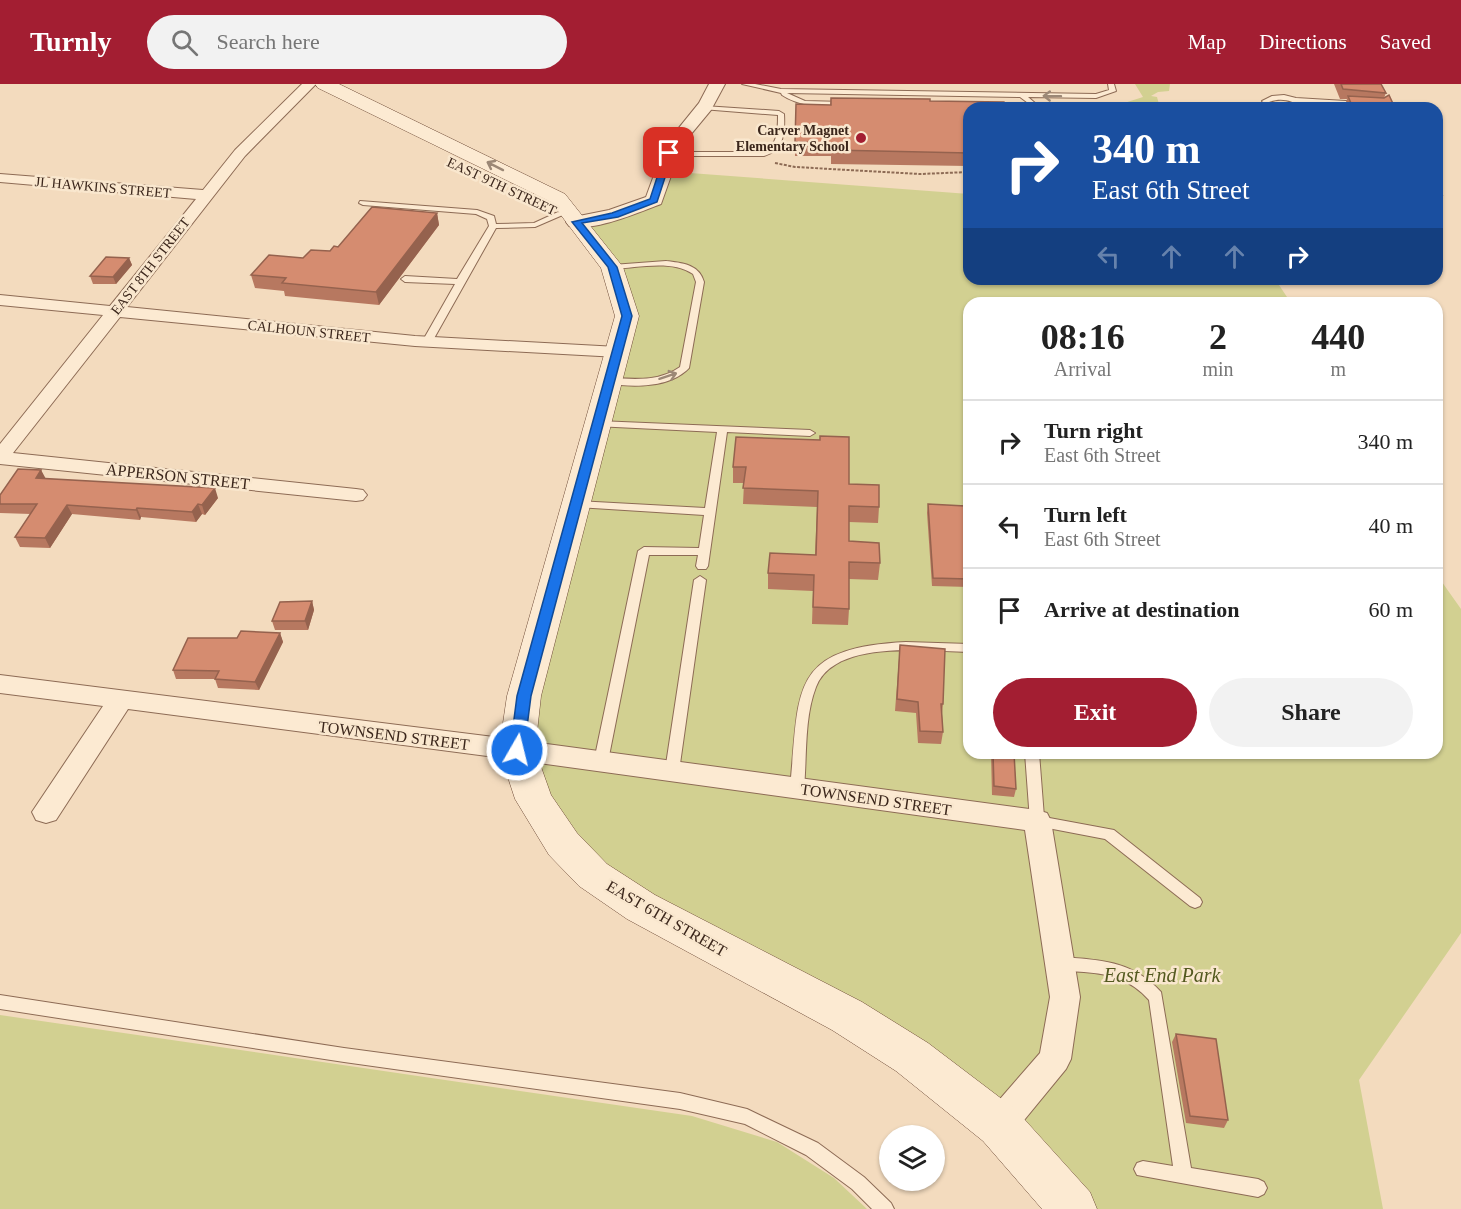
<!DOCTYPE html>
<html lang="en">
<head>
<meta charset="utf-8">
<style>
	:root { --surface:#fff; --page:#f2f2f2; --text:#222; --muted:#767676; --line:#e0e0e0; --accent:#a31e32 }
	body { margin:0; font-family:"Times New Roman",serif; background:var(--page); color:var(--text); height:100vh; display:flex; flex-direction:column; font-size:22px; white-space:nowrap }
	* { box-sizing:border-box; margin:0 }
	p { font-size:20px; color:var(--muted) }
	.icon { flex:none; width:33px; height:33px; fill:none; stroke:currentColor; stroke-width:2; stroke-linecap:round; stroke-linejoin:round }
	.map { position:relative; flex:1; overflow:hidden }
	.side { position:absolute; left:963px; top:213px; width:480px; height:462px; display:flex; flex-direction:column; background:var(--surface); border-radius:18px; box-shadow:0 2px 4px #0004 }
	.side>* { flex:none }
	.banner { position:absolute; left:963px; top:18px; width:480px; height:183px; border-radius:18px; box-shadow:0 2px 4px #0004; background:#1a4fa0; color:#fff; overflow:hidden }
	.buttons { position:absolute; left:879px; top:1041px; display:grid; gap:12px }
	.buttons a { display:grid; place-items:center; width:66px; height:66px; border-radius:50%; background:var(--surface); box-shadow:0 2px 4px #0004; font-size:30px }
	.pin { position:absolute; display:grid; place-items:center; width:51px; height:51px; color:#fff; margin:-26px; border-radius:12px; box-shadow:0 3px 9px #0006 }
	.me { position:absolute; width:66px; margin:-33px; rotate:8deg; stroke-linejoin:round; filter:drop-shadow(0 0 4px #0008) }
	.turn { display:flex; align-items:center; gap:21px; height:126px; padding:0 30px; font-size:27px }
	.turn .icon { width:78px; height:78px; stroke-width:2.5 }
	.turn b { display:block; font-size:42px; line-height:51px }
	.lanes { display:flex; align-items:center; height:57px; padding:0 30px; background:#0003; justify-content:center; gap:30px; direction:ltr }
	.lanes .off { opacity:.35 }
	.eta { display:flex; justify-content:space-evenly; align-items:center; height:102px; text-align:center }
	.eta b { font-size:36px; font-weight:800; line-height:42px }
	.primary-button { display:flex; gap:12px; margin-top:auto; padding:12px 30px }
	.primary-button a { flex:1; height:69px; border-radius:36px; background:var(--accent); color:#fff; font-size:24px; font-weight:800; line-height:69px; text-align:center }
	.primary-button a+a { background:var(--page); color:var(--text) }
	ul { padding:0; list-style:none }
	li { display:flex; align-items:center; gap:18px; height:84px; padding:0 30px; border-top:2px solid var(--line) }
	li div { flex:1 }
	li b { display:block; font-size:22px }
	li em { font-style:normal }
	header { display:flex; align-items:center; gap:36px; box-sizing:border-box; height:84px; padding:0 30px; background:var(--accent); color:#fff }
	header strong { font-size:28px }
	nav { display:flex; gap:33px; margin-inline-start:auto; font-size:21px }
	.search { width:420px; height:54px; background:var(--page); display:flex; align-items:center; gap:15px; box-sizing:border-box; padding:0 21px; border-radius:33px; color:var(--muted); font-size:22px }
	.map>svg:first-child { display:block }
</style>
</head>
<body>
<header>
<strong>Turnly</strong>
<div class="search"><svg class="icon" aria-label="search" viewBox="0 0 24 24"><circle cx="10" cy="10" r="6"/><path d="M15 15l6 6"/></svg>Search here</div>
<nav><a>Map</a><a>Directions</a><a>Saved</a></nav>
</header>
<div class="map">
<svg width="1461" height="1125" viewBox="0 0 1461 1125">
	<rect width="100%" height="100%" fill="#f3dbbe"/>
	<path fill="#d2d091" d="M1135,0H1170L1169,7L1158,8L1151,12L1157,13L1160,24H1119L1118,21L1143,13Z
		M663,87L969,110V195H1275L1291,219H969V669H1437V491L1461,525V849L1359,996L1383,1125H1064L999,1041L593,791L517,666L621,212L576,138L654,116Z
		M0,931L692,1032L777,1058L834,1094L867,1125H0Z"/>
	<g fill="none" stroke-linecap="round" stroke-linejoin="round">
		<g stroke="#8d6b55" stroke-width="2">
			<path id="service" d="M742,0H755L781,5L1096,10L1109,6L1108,0H1114L1116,7L1096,14L1028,13L1035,19L1029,24L986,23L989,21H1024L1028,19L1020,13L787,9L805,17L845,18L848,20C833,28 796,21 782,11L781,9Z
				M1284,11L1296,14L1362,18L1365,20L1362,22L1305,19L1306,20L1303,22C1291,17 1282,13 1269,18L1275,24H1268L1262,17L1272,12Z
				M704,22L779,27L784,30C785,49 784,66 764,72H666L665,70L669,68H763C778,61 778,46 778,31L702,25V23Z
				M360,117L477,126L494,132L496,140L534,139L558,128L565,130L535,143L496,144L432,258L427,261L422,258L455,200L405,198L401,195L405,192L457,195L489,142L487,135L476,130L363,121L359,119Z
				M666,177C682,179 699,180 704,198L689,284C670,304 632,304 607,299L605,297L610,294C634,295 659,298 680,283L696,198L693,190C672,175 636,184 612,185L608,183L612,181Z
				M598,337L810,346L815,349L810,352L727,348L708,482L706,485H698L696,482L698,471H649L608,677L606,681H596L594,677L638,467L644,463L699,464L704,431L577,423L572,420L577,417L705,424L717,348L595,342L593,340Z
				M700,492L706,496L679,687L677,691H667L665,687L694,496Z
				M906,558L969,560V568C928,567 834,555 816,603C804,634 807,672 804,704L802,708L797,709L792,708L790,704C800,605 788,564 906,558Z
				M1025,669H1039L1044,733L1114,746L1200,814L1202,818L1200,822L1195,824L1190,822L1105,755L1032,741L1030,737Z
				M1060,873C1100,876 1132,876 1161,908L1191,1084L1258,1095L1264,1098L1267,1104L1264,1110L1258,1113L1137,1091L1134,1085L1137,1079L1143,1077L1173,1082L1149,916C1130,895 1110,890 1084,888C1074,887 1064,888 1055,885L1052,880L1055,875Z
				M0,911L344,964L680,1009L747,1025L818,1059L864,1093L891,1119L894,1125H872L852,1105L806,1071L745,1040L680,1025L344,978L0,925Z"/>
		</g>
		<g stroke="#8d6b55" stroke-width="2">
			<path id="minor" d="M302,0H316L245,72L127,223L415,252L618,263L624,264L627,268L624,272L618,273L415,262L120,233L13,369L356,405L363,406L367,411L363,416L356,417L0,380V360L103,231L0,221V211L110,222L196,115L0,98V90L203,106L235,66Z
				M0,591L517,656L1037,726L1047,729L1051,737L1080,913L1071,975L1066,985L1011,1052L999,1057L987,1052L982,1041L987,1030L1040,969L1050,913L1025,746L517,676L128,625L56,736L46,739L36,736L32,728L103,622L0,609Z"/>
		</g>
		<g stroke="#8d6b55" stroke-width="2">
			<path id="tertiary" d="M709,0H725L711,26L682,61L661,120C637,129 594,148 569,142L566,138L569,134L609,126L646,113L665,61L699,19Z"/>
		</g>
		<g stroke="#6f4c38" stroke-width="1">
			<path id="secondary" d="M315,0H339L565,110L623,183L639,232L541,612L535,666L551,711L577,749L607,780L655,811L862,918L928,959L1015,1025L1090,1108L1097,1125H1042L983,1057L896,987L832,946L627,835L579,802L549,771L515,715L499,666L507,612L615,232L601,184L551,118L318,4Z"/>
		</g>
		<path stroke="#8d6b55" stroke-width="2" stroke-dasharray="3 1.5" stroke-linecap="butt" d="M775,79L795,83L920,90L969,88"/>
		<use href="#service" fill="#fcead2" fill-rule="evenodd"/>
		<use href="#minor" fill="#fcead2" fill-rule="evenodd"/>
		<use href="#tertiary" fill="#fcead2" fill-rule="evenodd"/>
		<use href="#secondary" fill="#fcead2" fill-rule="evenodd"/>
	</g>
	<path fill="#b77860" d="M1334,0H1381L1386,9L1384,14L1395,24H1344L1347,15H1340Z
		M831,14L930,17L969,24V82L831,80V72H795V34L830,21Z
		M1437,104L1442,111L1437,123Z
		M437,129L439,141L379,221L285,212L284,207L255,204L251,191L303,174L330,167L338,163Z
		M129,174L132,181L116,200H93L90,192Z
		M736,353L849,400L879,423L878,439L849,438V457L880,479L878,496L849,495V525L848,541L812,540L813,507L768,505V489L815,471L817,423L743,420L744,399H733V383Z
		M41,386L45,395L218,414L205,431L202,430L196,438L141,433L140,436L72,430L50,464L20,463L15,453L31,430L0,429V411Z
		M928,420L969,469V503L932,502L927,429Z
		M312,517L314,526L308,546H275L272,537Z
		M280,549L283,558L259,606L218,604L215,595H176L173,586L237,554Z
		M900,561L943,620L942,630L943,648L941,660L918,659L916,629L895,627Z
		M991,669H1014L1016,705L1014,713L992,711Z
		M1176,950L1228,1036L1224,1044L1186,1039L1172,958Z"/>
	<path fill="#95624e" d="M437,129L439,141L379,221L376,208Z
		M129,174L132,181L116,200L113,193Z
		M41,386L46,395L36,394Z
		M215,404L218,414L205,431L202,421Z
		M198,420L202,430L196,438L192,428Z
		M67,421L72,430L50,464L45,454Z
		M137,424L141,433L140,436L136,426Z
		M312,517L314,526L308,546L305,537Z
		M280,549L283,558L259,606L255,598Z"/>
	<path fill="#d58c70" stroke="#95624e" stroke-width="1.5" d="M1341,0H1381L1386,9L1343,5Z
		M1389,11L1395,24H1353L1348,12L1384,14Z
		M831,14L930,15V17L1004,18L1006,24H969V69L832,66V59L795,58L796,20L831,21Z
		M1437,104L1442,111H1437Z
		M372,123L437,129L376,208L282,199L286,194L251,191L269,171L303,174L311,166L330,167L334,162L338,163Z
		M106,173L129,174L113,193L90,192Z
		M820,352L849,353V400L879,401V423L849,422V457L879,459L880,479L849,478V525L813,523L814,491L768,489L770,469L816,471L818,407L743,404L746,383H733L736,353L820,356Z
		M18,385L41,386L36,394L215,404L202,421L198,420L192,428L137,424L136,426L67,421L45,454L15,453L37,420H0V411Z
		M928,420L965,422L969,469V495L933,494Z
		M312,517L305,537H272L280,518Z
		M241,547L280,549L255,598L215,595L219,587L173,586L188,554H237Z
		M900,561L945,565L943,620H941L943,648L920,647L918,618L897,615Z
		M993,669H1014L1016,705L994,702Z
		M1176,950L1216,955L1228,1036L1190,1032Z"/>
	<defs><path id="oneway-shaft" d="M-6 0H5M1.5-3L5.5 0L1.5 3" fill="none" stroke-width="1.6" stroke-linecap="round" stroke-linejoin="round" transform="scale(1.5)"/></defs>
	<g stroke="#9c8876">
		<use href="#oneway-shaft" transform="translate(1052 12) rotate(-179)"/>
		<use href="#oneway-shaft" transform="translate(495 82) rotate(-153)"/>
		<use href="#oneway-shaft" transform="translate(668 292) rotate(-18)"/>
	</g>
	<path fill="#1a73e8" stroke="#114b97" stroke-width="1.5" d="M669,66L673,69L657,118L618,133L582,139L617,183L632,232L531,612L524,666L522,670H512L510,666L517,612L622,232L608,183L572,138L612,129L650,115L665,69Z"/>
	<circle fill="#a31e32" stroke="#f9e7ce" stroke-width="2" cx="861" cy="54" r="6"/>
	<g text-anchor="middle" stroke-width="5" stroke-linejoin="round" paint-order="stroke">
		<g font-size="14" font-weight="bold" fill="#3b261b" stroke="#f9e7ce" text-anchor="end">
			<text x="849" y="51">Carver Magnet<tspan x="849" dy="16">Elementary School</tspan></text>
		</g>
		<g font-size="14" fill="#3b261b" stroke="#f9e7ce">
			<text transform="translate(502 102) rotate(25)" y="5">EAST 9TH STREET</text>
			<text transform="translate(103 103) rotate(5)" y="5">JL HAWKINS STREET</text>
			<text transform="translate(150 182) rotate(-52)" y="5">EAST 8TH STREET</text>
			<text transform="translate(309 247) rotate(6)" y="5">CALHOUN STREET</text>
		</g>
		<g font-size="16" fill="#3b261b" stroke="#f9e7ce">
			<text transform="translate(178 392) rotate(6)" y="6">APPERSON STREET</text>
			<text transform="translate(394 651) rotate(7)" y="6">TOWNSEND STREET</text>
			<text transform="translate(876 715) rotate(8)" y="6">TOWNSEND STREET</text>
			<text transform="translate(667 834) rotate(30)" y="6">EAST 6TH STREET</text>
		</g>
		<g font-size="20" font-style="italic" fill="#53591f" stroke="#f9e7ce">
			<text x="1162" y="898">East End Park</text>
		</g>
	</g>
</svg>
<div class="buttons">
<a><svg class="icon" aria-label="layers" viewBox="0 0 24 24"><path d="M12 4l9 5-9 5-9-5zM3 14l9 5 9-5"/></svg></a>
</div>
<div class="pin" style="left:669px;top:69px;background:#d93025"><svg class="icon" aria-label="arrive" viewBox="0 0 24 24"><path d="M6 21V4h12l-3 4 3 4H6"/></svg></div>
<svg class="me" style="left:517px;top:666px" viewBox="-20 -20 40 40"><circle r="17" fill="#1a73e8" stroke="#fff" stroke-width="3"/><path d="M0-11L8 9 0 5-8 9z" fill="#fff"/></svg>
<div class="banner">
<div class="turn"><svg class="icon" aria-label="right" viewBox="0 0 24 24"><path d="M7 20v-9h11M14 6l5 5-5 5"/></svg><div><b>340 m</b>East 6th Street</div></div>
<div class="lanes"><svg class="icon off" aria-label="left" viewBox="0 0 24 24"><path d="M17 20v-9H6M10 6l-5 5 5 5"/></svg><svg class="icon off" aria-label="ahead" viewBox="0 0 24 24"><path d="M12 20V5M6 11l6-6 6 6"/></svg><svg class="icon off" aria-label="ahead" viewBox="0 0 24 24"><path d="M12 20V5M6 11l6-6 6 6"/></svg><svg class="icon" aria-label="right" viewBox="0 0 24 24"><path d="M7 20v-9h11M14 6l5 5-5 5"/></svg></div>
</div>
<section class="side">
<div class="eta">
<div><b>08:16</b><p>Arrival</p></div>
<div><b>2</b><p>min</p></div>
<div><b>440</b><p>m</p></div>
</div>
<ul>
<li><svg class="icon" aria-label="right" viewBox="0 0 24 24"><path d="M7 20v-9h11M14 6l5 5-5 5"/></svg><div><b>Turn right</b><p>East 6th Street</p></div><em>340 m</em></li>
<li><svg class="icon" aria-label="left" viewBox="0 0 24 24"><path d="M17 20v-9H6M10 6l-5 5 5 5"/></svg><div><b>Turn left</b><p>East 6th Street</p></div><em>40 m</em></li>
<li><svg class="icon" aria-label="arrive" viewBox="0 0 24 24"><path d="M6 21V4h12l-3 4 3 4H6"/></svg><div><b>Arrive at destination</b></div><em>60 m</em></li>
</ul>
<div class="primary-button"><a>Exit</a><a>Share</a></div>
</section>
</div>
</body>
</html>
